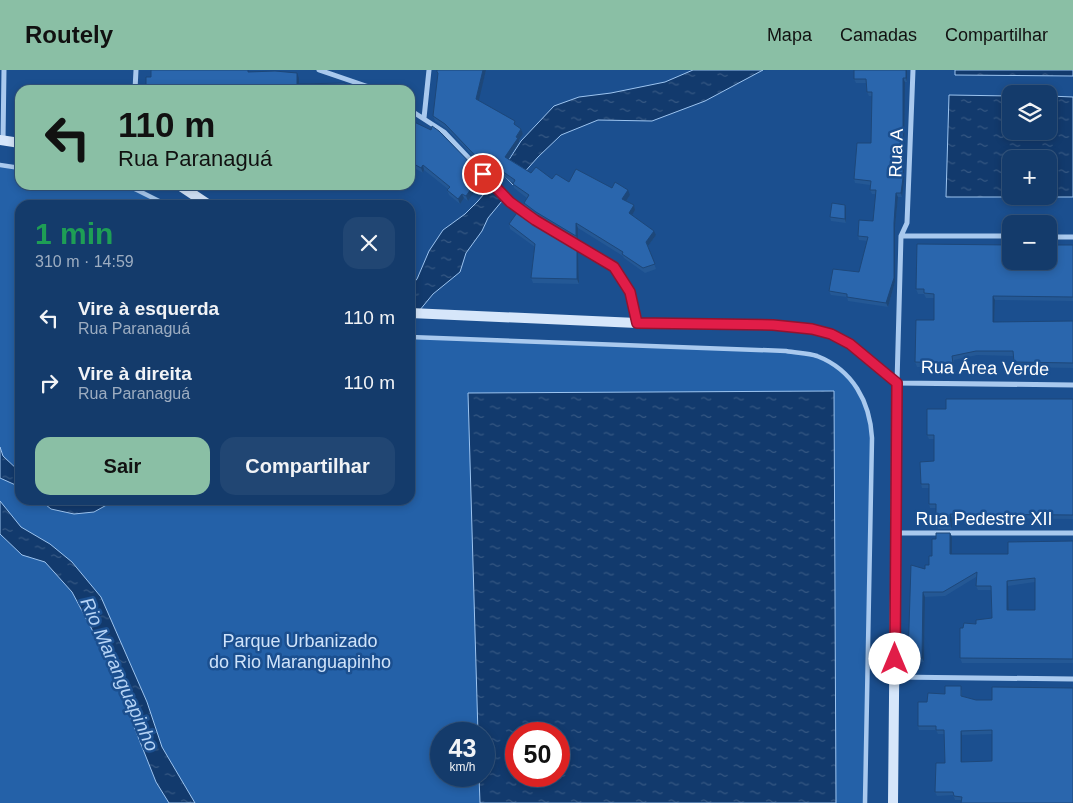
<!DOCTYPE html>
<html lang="pt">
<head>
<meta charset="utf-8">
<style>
	:root { --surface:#143b6b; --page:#214673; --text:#f1f3f6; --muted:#9dadc1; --line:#33557e; --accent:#8abfa5 }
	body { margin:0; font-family:Helvetica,sans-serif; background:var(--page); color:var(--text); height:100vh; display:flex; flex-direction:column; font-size:19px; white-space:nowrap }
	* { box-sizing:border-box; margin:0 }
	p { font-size:16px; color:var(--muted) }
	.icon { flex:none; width:28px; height:28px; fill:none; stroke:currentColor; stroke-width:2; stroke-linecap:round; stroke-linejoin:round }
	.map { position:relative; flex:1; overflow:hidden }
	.panel { position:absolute; left:15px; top:130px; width:400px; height:305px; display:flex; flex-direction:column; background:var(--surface); border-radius:15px; box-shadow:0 2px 8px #0003,0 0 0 1px var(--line) }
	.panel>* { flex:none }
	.banner { position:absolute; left:15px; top:15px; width:400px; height:105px; border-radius:15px; box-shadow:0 2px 8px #0003,0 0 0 1px var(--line); background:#8abfa5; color:#111; overflow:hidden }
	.buttons { position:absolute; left:1002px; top:15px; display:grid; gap:10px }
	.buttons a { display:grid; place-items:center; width:55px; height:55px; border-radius:10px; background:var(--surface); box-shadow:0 2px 8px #0003,0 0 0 1px var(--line); font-size:25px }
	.speed { position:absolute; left:430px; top:652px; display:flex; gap:10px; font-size:25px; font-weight:700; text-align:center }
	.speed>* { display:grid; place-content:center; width:65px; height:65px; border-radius:50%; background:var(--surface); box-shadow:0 2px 8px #0003,0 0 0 1px var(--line); line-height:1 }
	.speed small { font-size:12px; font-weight:400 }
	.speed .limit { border:8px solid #d22; background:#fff; color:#111 }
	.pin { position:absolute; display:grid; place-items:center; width:42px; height:42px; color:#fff; margin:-21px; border:2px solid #fff; border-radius:50%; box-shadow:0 1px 5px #0007 }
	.me { position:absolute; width:55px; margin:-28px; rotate:0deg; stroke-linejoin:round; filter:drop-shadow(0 0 4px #0008) }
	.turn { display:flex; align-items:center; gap:18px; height:105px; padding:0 20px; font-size:22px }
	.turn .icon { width:65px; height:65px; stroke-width:2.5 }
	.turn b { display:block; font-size:35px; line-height:42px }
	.round { display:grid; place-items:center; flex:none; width:52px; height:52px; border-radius:15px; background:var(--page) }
	.headline { display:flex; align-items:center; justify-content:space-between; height:85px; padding:0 20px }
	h1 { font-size:30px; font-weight:700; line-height:38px; color:#1e9e55 }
	.action { display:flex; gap:10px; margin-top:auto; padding:10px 20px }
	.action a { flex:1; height:58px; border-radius:15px; background:var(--accent); color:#111; font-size:20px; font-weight:700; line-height:58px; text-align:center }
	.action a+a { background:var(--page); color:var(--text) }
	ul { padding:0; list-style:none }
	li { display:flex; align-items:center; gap:15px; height:65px; padding:0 20px }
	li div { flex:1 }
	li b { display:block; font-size:19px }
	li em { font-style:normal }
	header { display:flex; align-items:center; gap:30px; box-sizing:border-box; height:70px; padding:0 25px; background:var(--accent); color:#111 }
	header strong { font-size:24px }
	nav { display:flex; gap:28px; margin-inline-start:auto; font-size:18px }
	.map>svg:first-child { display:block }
</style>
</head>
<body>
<header>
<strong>Routely</strong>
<nav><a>Mapa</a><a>Camadas</a><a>Compartilhar</a></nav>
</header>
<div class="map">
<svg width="1073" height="733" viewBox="0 0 1073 733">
	<defs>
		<pattern id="water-ripples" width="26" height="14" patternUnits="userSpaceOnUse" patternTransform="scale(1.25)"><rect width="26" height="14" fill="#123a6d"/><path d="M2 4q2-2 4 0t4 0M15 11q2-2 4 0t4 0" fill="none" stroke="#365883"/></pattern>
	</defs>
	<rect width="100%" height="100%" fill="#1b4f8f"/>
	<path fill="#2461a8" d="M0,95L20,98V115H122L167,135H20V402L3,386L0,377Z
		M410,267L786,281L816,285L835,295L861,322L871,352L865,733H836L834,321L468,323L478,664H441V706H479L480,733H195L162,677L147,632L101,527L50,474L21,457L2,434L0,431V408L20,417V430H40L51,439L94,442L112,432L133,430H410Z
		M0,464L22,485L45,492L72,522L106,586L156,712L169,733H0Z"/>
	<path fill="url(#water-ripples)" stroke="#9cc4f0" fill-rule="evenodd" d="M693,0H763L705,31L652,51L598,50L561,65L538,87L513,115L501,102L521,71L554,36L579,27L611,23L665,12Z
		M955,0H1073V6L955,5Z
		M949,25L1011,26V61H1049V26L1073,27V127H946ZM1011,89H1049V126H1011Z
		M489,118L502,131L488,148L482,161L466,183L460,202L433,224L410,252V217L417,209L429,181L443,160L465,144L478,131Z
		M834,321L836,733H480L479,706H484V664H478L468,323ZM516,664H559V706H516Z
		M0,377L3,386L20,402V417L0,408Z
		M40,430H145L112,432L94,442L74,444L51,439Z
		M0,431L21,457L50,474L72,492L101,527L147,632L162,677L195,733H169L156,712L106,586L72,522L45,492L22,485L0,464Z"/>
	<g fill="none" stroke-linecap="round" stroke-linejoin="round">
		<path stroke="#a9c9ee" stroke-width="3" stroke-dasharray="2.5 4" stroke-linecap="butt" d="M157,115L168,120"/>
		<path stroke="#a9c9ee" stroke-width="4.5" d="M0,95L20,98
			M122,115L135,119L167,135
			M410,267L786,281C796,283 808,283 817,286C853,300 870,332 872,368L865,733"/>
		<path stroke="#a9c9ee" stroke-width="5" d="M319,0L366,16L374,20
			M913,0L907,153L901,166L897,313L1073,315
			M135,20L136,0
			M410,40L444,62L510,132L535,150L613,197L630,222L637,253
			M424,48L429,0
			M3,70L4,0
			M901,166H1011
			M1049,167H1073
			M896,463H1073
			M895,607L1073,609"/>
		<path stroke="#d6e6fa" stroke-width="10" d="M0,70L20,73
			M179,115L209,135
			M410,243L637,253L773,255L812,259L831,264L850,274L897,313L893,733"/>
	</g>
	<path fill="#245895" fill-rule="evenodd" d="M437,0H486L478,31L521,59L523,64L519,70V72L509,89L531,103L552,109L612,118L630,125L626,131L634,135L635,140L632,145L656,165L648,176L656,199L645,203L624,188L623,186L578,158V171L537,146L525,138L524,133L527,128L514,118L513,114V113L495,100L491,105L447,59L435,51L433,46L438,6L437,2Z
		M907,0V12H905L904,112L902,127H898L895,157V212L888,237L848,231L847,227L831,225L829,221L859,202L867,171L859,170L858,166L873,151L876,124H872L870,120V115L855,113L854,109L871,73L872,26H869L867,22V13H856L854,9Z
		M410,50L484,107L485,112L477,123L475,121L468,131L464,128L460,134L449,125L447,120L448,119L424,100L423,103L416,99L415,101L410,98Z
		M845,135L846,138V153L831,151L830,147Z
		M509,154L577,176L578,181L579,214L533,213L531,208L535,177L510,159Z
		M1073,175V231L995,230L994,252L1073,251V298L1015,297L1014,292L1013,286L977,285L954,290V298L917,297L915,292L934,250V228H926L924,224H918L916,219Z
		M1073,329V449L952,448V459H938L936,454V438H930L929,434V418H922L921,414L934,391V369H929L927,365L946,339Z
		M950,463L952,467V484H1008L1073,471V593H962L960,588L963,558L992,548L991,520H978L976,516V507L945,526L925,527L924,592H910L908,588L925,499L929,495L932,486L936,469ZM1035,512V540H1009L1008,516Z
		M1073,618L961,730H955L953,725L937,726L935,722L945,693L944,664H938L936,660H919L918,656L945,624L962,620V626L976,630H992ZM992,664V691L962,692V665Z"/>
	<path fill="#1d4779" d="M483,0H486L478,34L476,29Z
		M906,0H907V12L906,8Z
		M297,3L299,8V18L297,14Z
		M903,8L905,12L904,112L902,127L901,123Z
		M521,59L523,64L519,70V72L507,91L505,87Z
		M423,95L424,100L423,103L421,98Z
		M493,95L495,100L491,105L489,100Z
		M484,107L485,112L477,123L476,118Z
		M473,116L475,121L468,131L466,126Z
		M628,120L630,125L624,134L622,129Z
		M896,123L898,127L895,157V212L888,237L886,233Z
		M462,124L464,128L460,134L458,129Z
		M634,135L635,140L631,147L629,143Z
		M845,135L846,138V153L845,149Z
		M576,153L578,158V171L576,166Z
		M654,161L656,165L648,176L646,172Z
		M577,176L578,181L579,214L577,209Z
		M993,226L995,230L994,256L993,252Z
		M950,444L952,448V459L950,454Z
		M950,463L952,467V488L950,484Z
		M1007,511L1008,516L1009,545L1007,540Z
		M923,522L925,527L924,592L922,588Z
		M961,661L962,665V696L961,692Z"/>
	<path fill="#2a66ad" stroke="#1d4779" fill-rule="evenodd" d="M151,0H248V2L275,1L297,3V14L345,13L346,20H146V7H151Z
		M437,0H483L476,29L515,51L514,54L521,59L516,67L518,68L505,87L531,103L536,97L552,109L556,104L569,112L576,99L612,118L615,112L628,120L622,129L634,135L629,143L654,161L646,172L655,194L643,198L622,184L623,182L576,153V166L536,142L524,133L529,125L513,114L515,110L493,95L489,100L445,54L433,46L438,3L437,2Z
		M854,0H906V8H903V108L901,123H896L894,153V208L886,233L847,227V224L829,221L833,199L859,202L868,167L858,166L859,150L873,151L876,120H870L871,111L854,109L857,73H871L872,22H867L866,9H854Z
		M410,50L431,60L432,56L439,61L484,107L476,118L473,116L466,126L462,124L458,129L447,120L450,117L423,95L421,98L414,94L413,96L410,94Z
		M832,133L845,135V149L830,147Z
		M519,140L577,176V209L531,208L535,174L509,154Z
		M917,174L1011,175V191H1049V175H1073V227L993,226V252L1073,251V293L1014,292L1013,281H976L952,286L953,293L915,292L916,250H934V224L924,223V219H916Z
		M946,329H1073V445L950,444V454H936V434H929V414H921L920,392L934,391V365H927V339H946Z
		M936,463H950V484H1008V472L1073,471V589L960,588V558H963L964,553L976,554V550L992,548L991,516H976L977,502L943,522H923L922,588H908L911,495L925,499V495H929V486H932V469H936ZM1035,508V540H1007V511Z
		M945,616H961V626L976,630H992V617L1073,618V733H961L962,727L954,726L953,722H935L936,693H945L944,660H936V656H918V632H927L928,623L945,624ZM992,660V691L961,692V661Z"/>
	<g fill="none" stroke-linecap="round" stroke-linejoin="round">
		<g stroke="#92132f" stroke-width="12">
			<path id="route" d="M483,104L510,132L535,150L614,197L630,222L637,253L773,255L812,259L831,264L850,274L897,313L895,589"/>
		</g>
		<use href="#route" stroke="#e11d48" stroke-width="9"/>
	</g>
	<g text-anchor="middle" stroke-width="5" stroke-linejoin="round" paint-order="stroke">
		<g font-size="18" fill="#fff" stroke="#1b4f8f">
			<text transform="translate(896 83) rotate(-88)" y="6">Rua A</text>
			<text transform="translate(985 298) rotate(1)" y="6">Rua Área Verde</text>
			<text x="984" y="455">Rua Pedestre XII</text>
		</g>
		<g font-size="18" fill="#cfe3fa" stroke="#1b4f8f">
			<text x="300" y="577">Parque Urbanizado<tspan x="300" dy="21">do Rio Maranguapinho</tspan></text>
		</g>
		<g font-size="19" font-style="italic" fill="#b5d3f5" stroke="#1b4f8f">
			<text transform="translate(120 604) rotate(66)" y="7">Rio Maranguapinho</text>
		</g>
	</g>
</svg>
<div class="buttons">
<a><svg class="icon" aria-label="layers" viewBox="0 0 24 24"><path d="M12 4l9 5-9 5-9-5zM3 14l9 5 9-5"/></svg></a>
<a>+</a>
<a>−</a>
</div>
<div class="speed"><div>43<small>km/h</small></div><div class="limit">50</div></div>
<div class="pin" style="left:483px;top:104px;background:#d93025"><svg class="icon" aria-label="arrive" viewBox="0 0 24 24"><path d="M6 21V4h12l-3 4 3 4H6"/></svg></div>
<svg class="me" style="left:895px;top:589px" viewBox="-20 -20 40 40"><circle r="19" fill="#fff"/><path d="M0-13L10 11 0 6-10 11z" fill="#e11d48"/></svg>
<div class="banner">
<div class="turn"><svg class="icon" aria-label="left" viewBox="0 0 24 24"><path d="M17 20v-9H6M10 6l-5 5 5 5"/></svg><div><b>110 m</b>Rua Paranaguá</div></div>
</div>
<section class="panel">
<div class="headline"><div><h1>1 min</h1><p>310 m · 14:59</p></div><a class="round"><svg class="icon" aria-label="close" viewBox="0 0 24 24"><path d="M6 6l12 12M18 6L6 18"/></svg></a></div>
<ul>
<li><svg class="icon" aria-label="left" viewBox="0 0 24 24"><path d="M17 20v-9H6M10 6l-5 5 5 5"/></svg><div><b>Vire à esquerda</b><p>Rua Paranaguá</p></div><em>110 m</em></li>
<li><svg class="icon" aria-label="right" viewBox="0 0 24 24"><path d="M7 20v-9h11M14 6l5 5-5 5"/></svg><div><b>Vire à direita</b><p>Rua Paranaguá</p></div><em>110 m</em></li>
</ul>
<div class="action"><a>Sair</a><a>Compartilhar</a></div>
</section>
</div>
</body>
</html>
